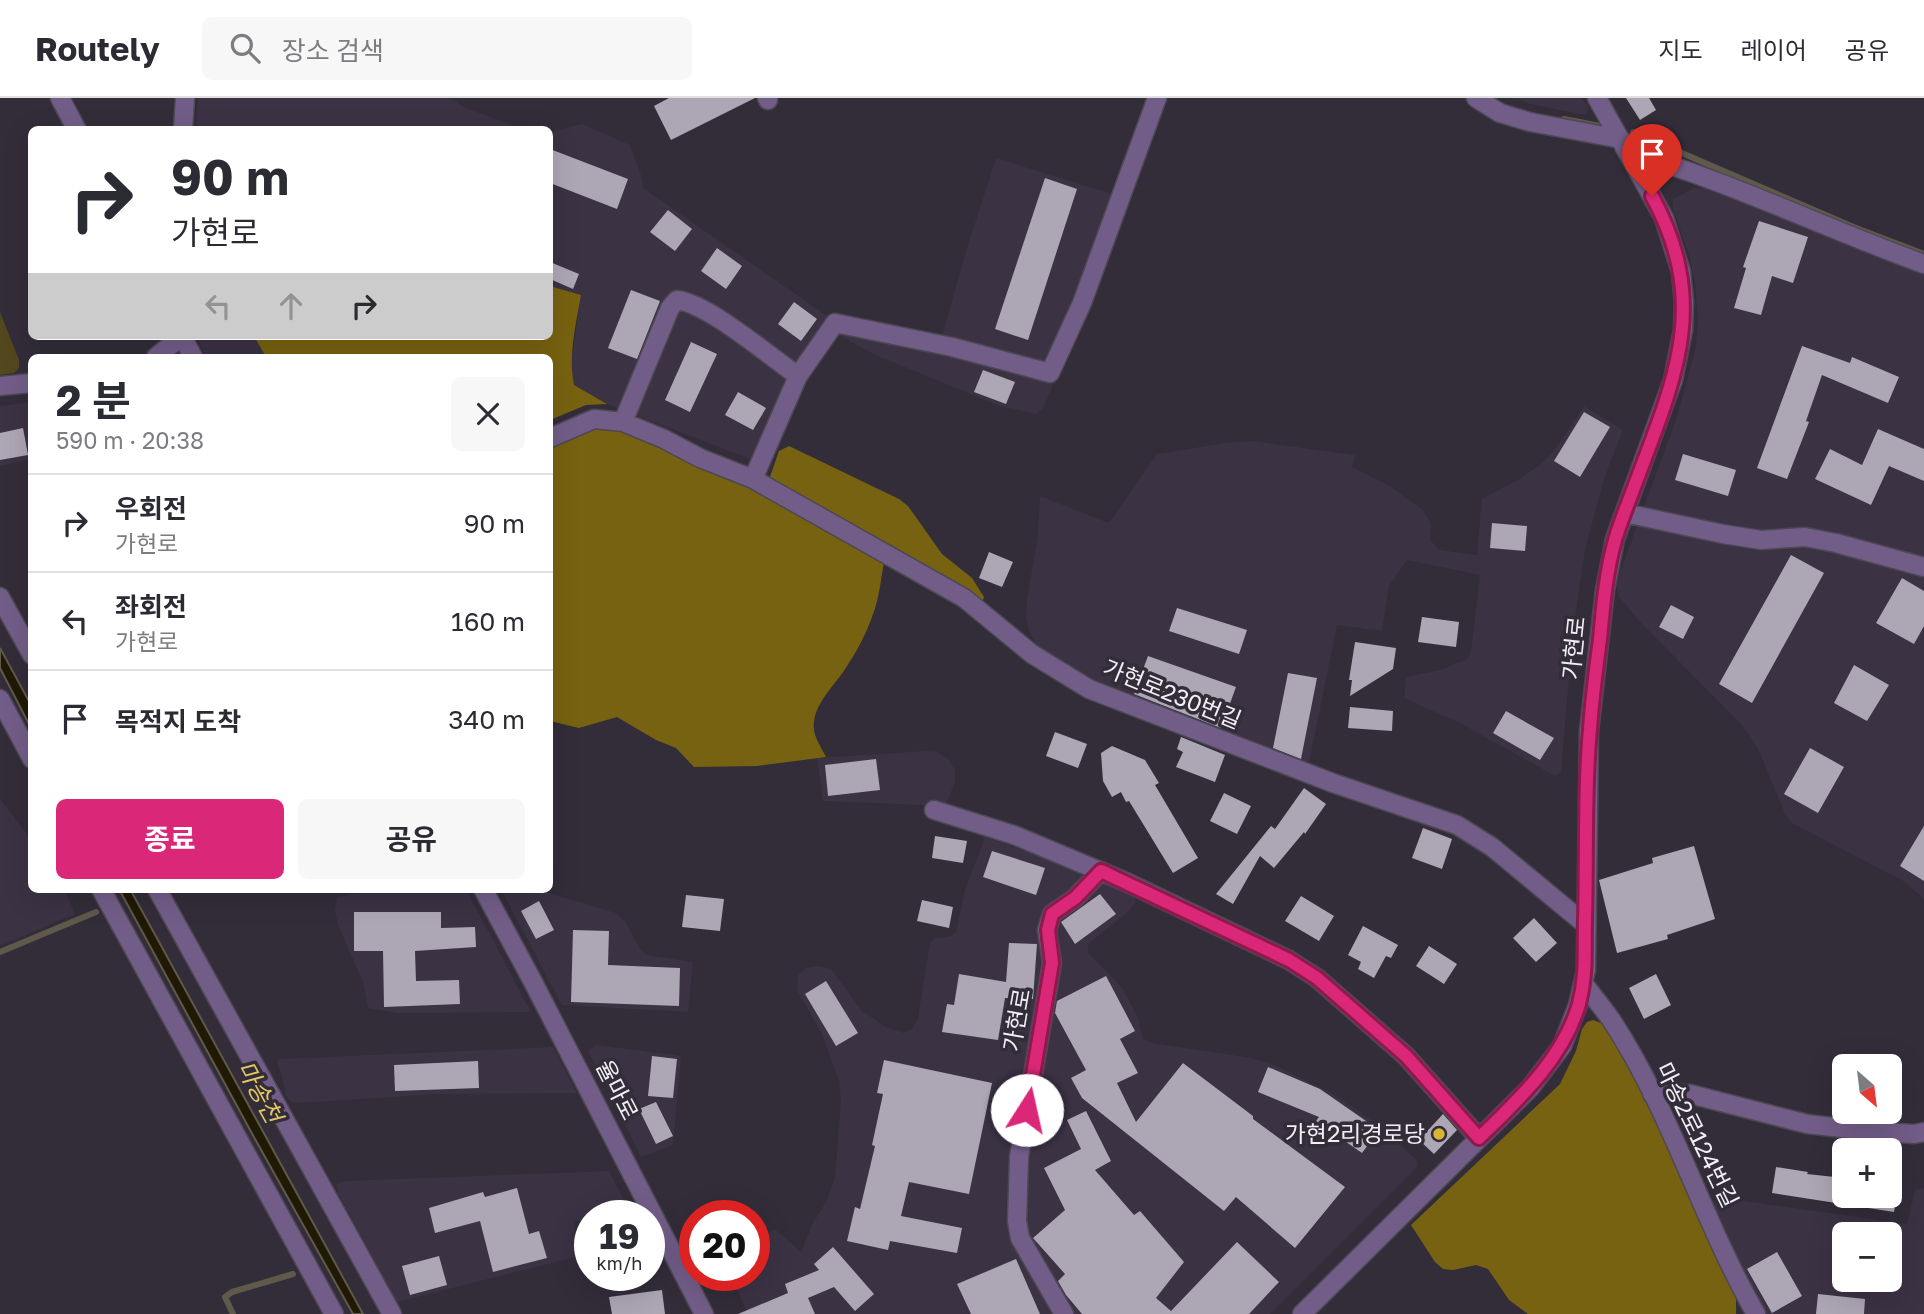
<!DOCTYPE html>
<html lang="ko">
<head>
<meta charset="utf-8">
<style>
	:root { --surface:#fff; --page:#f7f7f7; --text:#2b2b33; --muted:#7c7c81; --line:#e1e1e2; --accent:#db2777 }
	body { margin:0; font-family:"Golos Text","Noto Sans KR",sans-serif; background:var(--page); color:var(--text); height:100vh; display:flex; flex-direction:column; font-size:26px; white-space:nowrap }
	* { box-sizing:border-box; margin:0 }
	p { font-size:23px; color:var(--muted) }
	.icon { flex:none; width:38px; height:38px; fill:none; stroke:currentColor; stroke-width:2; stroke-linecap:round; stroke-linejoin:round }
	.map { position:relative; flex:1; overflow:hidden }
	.sheet { position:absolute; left:28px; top:256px; width:525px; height:539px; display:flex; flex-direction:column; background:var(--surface); border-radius:10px; box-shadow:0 7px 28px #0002 }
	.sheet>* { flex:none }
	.banner { position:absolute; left:28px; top:28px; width:525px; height:214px; border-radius:10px; box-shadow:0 7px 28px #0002; background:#fff; color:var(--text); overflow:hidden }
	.needle { width:46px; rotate:152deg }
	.buttons { position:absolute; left:1832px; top:956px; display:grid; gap:14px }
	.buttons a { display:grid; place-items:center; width:70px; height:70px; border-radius:10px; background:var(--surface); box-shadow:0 7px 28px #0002; font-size:35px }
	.speed { position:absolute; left:574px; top:1102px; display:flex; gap:14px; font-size:35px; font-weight:700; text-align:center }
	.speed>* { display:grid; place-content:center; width:91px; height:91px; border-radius:50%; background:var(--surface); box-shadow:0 7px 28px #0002; line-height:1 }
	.speed small { font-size:18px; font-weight:400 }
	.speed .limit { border:10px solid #d22; background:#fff; color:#111 }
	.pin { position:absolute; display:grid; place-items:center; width:60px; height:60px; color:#fff; margin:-72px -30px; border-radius:50% 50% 50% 0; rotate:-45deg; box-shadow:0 0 7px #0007 }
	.pin .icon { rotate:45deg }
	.me { position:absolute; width:77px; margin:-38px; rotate:10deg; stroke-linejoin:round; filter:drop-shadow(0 0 5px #0008) }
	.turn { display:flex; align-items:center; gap:24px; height:147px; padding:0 28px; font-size:32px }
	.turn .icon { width:91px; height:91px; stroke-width:2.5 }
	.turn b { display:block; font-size:49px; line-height:60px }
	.lanes { display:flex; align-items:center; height:66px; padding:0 28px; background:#0003; justify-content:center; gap:35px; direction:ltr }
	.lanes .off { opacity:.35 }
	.round { display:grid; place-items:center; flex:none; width:74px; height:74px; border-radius:10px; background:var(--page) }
	.summary { display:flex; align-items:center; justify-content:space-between; height:119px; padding:0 28px }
	h1 { font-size:42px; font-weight:700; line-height:52px }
	.action { display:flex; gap:14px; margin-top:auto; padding:14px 28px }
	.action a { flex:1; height:80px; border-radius:10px; background:var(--accent); color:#fff; font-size:28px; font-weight:700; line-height:80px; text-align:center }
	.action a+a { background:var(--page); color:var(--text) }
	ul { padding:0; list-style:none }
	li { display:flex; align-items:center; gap:21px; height:98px; padding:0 28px; border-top:2px solid var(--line) }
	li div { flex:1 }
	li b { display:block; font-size:26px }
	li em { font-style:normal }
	header { display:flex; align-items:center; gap:42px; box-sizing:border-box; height:98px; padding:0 35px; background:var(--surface); border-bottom:2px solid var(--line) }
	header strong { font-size:33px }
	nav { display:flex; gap:38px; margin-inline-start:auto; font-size:24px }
	.search { width:490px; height:63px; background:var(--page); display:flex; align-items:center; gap:18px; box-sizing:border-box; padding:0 24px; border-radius:10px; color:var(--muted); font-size:26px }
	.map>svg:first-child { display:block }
</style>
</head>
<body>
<header>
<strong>Routely</strong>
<div class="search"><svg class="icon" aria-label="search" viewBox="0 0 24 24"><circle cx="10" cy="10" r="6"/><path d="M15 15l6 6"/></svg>장소 검색</div>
<nav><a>지도</a><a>레이어</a><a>공유</a></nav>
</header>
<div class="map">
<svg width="1924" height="1216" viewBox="0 0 1924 1216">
	<rect width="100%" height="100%" fill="#322d39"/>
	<path fill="#3b3244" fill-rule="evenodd" d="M198,0H450L464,9L522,31H196Z
		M1517,0H1582L1589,11L1585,17L1530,6Z
		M582,26L630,47L641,77L643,90L830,220L779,301L750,361L607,306L574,287L571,274L573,250L581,197L550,188V34Z
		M996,60L1128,101L1090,204L1042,312L1036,316L1000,308L873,256L837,236L839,220L942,238L967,150Z
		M1694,90L1711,91L1924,175V801L1905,784L1792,725L1785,716L1759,653L1750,638L1739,624L1643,527L1619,499L1617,489L1620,474L1678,316L1696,248L1698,221L1695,185L1690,160L1673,111V101Z
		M196,238H254L266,259H206Z
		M31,304V361L0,368V308Z
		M1584,308L1623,332L1605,378L1585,452L1573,533L1561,674L1555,678L1460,625L1404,600L1406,579L1440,572L1467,561L1471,553L1480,477L1407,462L1389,488L1382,533L1337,527L1308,670L1105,593L1047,557L1036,547L1029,533L1026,519L1027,501L1038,437L1040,398L1109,425L1157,356L1225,345L1252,343L1355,357L1352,369L1388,387L1423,412L1431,426L1430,442L1440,452L1477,457L1482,401L1521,380L1541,366L1554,353Z
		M926,653L938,654L949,662L955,672V684L945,708L823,703L817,660Z
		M0,701L31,741L32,791H64L75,816L0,848Z
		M985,739L1052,763L1133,798L1136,804L1129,813L1088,846V854L1123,891L1138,920L1143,941L1152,945L1252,960L1274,967L1331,995L1377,1026L1416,1061L1418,1068L1270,1216H748L731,1178H754V1145L775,1131L801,1154L813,1125L827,1102L835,1079L841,1004L839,983L822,936L797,892L798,877L806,870L818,868L831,871L862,913L886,929L904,935L912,931L918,920L930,844L935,840L952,838L956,834L965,792Z
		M383,791H434L468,795L531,914L397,915L368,910L363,884L338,827L335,813L337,799Z
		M509,791H535L616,815L625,823L640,851L647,857L693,864L688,914L562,907L503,795Z
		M596,947L681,958L673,1047L641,1059L588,952Z
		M553,949L577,995L437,996L301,1005L291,1004L286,998L281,974L277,966L279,961Z
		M609,1073L632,1118H590V1124L574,1123L579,1158L397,1204L339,1097L336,1086L346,1083Z
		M1924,1090V1216H1766L1748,1186L1711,1105L1723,1100L1907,1126L1915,1092ZM1844,1136H1890V1181H1844Z"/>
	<path fill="#53471e" d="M0,214L19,262V270L14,275L0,277Z"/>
	<path fill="#776211" d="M550,188L581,197C576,226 568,257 574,287L607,306L586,307L550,322V259H377L363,257L356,259H266L254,238H550Z
		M599,329H614L645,342L764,396L779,353L789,348L899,401L908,408L942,456L972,480L984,499L983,502L977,503L887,450C881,473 881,497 872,519C866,536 857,553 847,568C837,585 816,603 814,624C812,637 820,647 826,659L757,668L694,669L676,650L656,642L617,619L579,630L550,623V349L583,333Z
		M1593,922L1601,925L1610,935L1644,997L1736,1196V1216H1528L1509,1202L1488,1171L1476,1167L1453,1172L1443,1171L1435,1164L1411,1127L1560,986L1576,953L1582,931L1587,924Z"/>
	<path fill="#201903" stroke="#5f594c" stroke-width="2" d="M0,550L31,607V630L0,570Z
		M119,791H130L363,1216H353L255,1041Z"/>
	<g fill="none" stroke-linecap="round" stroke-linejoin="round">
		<path stroke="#5f594c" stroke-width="6" d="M1564,21L1600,28
			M1633,34L1856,130L1924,156
			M0,854L96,814
			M233,1216L225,1199L232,1194L293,1176"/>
	</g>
	<path fill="#ada6b5" d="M669,0H755L671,42L654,8Z
		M1626,0H1649L1656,12L1640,22Z
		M550,51L628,81L617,111L550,85Z
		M1045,80L1077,91L1028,242L995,231Z
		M668,112L692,131L675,153L650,134Z
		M1759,123L1808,139L1793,185L1772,178L1761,217L1734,210L1746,170L1743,169Z
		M717,150L742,168L726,191L701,173Z
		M550,164L579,176L573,191L550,181Z
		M631,192L660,203L637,261L608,250Z
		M794,204L817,221L801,243L778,226Z
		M691,244L717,256L690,314L665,302Z
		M1802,248L1850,265L1852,259L1899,279L1888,305L1822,277L1806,323L1809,324L1787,381L1757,370Z
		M983,272L1015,284L1006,306L974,294Z
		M738,294L766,310L753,332L725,317Z
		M1584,314L1610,329L1580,379L1554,363Z
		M23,330L28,357L0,362V335Z
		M1878,331L1924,351V383L1889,368L1871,407L1815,381L1830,351L1862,367Z
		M1683,356L1736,372L1728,398L1675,382Z
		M1492,425L1527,428L1525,453L1490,450Z
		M989,454L1013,464L1002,489L979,480Z
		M1791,457L1824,475L1752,605L1719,586Z
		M1902,480L1924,493V528L1914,546L1876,525Z
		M1671,507L1694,519L1683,541L1659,529Z
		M1177,510L1247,532L1239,556L1169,533Z
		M1422,519L1459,524L1456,549L1418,544Z
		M1355,544L1396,550L1393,571L1350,598L1352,582H1349Z
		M1148,558L1236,589L1221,630L1134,596Z
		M1854,567L1889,587L1867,623L1834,605Z
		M1288,575L1317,580L1301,661L1273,650Z
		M1350,609L1393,613L1392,633L1348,630Z
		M1506,613L1554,640L1540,662L1493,635Z
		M1055,634L1087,646L1078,670L1046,658Z
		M1181,639L1225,657L1215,684L1176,669L1183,654L1177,651Z
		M1112,648L1145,662L1159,685L1155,687L1198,760L1173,775L1129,703L1126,704L1121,694L1112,699L1103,683L1101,655Z
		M1810,650L1844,669L1818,715L1784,696Z
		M876,661L880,692L828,698L825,667Z
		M1304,690L1326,706L1305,736L1304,734L1274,770L1260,758L1233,806L1216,796L1271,728L1275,731Z
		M1224,695L1251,708L1237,736L1210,723Z
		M1924,728V783L1900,768Z
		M1423,730L1452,741L1442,771L1412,760Z
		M935,738L967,743L963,765L932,760Z
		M1694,748L1715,821L1667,837L1668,841L1617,855L1599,782L1653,765L1652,760Z
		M992,753L1045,770L1036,797L983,779Z
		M1100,796L1116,816L1075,846L1061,824Z
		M686,797L724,801L720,833L682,829Z
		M1301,798L1334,818L1319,843L1285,823Z
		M922,802L953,809L949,830L917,823Z
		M539,803L554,832L536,841L521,813Z
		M354,814H441V830L475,829L476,849L415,853L416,883L459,882L460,906L384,909L383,853H354Z
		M1534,820L1557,845L1536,864L1513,840Z
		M1363,828L1398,847L1391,860L1386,858L1374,880L1358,871L1361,864L1348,857Z
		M573,832L609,833L608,867L680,870L679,908L571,904Z
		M1009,845L1037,846L1033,901L1005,900L998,942L942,934L947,906L954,907L959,876L1006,884Z
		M1429,848L1457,866L1444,886L1416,868Z
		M1656,876L1671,907L1644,921L1629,890Z
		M1106,878L1135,933L1120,941L1138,975L1117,985L1136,1024L1183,965L1253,1018V1021L1345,1089L1295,1150L1236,1099L1224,1113L1082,1000L1071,980L1086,972L1055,915L1057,903Z
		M826,883L858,935L836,948L805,896Z
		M652,958L677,961L673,1000L648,998Z
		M884,962L992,985L969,1096L909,1084L901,1118L962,1130L957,1155L890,1143L888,1152L847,1143L855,1109L860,1111L875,1048L872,1047L883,996L877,995Z
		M478,963L479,990L395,993L394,967Z
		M1268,969L1320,991L1379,1032L1362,1055L1316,1023L1319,1019L1258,994Z
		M656,1004L673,1038L656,1046L639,1011Z
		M1086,1013L1111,1063L1095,1072L1134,1117L1140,1113L1184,1164L1156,1200L1171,1213L1237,1144L1279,1184L1249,1216H1082L1066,1197L1058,1183L1065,1176L1033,1140L1065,1112L1044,1070L1081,1051L1067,1022Z
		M1443,1016L1457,1032L1434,1056L1419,1042Z
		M1776,1069L1808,1074L1807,1076L1844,1080V1097H1897L1894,1114L1772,1095Z
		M517,1090L529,1136L539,1133L547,1160L493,1174L480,1123L435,1135L429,1110L483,1094L485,1099Z
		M833,1149L874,1196L855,1213L834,1189L808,1200L815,1216H738L788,1195L785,1186L819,1172L814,1166Z
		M1777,1154L1802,1198L1772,1215L1747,1171Z
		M439,1158L447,1187L410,1197L402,1168Z
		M1016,1161L1040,1216H971L957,1186Z
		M662,1192L665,1216H612L609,1199Z
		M1818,1196L1865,1201L1864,1216H1816Z"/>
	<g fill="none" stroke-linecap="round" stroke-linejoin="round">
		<g stroke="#4d4853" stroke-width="21">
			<path id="minor" d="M60,0L77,32
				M767,0L768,2
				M1476,0L1500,15L1530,24L1621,41
				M183,32L185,0
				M1628,54C1729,83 1824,130 1924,166
				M182,238L193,259
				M156,259L182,238
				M0,288L32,285
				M623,324L670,210L677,202C709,206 769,258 798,278
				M550,340L594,321L623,324L664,341L700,360L753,381L964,500L1032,556L1089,591L1333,685L1457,727L1492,749L1585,826
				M753,381L798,278L835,225L952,249L1050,275L1082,205L1157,0
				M1625,415L1723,436L1761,442L1805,439L1836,445L1924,469
				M0,499L32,557
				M0,601L32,661
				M934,712L1014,737L1126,784L1289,862L1317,880L1406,958L1479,1040
				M101,791L334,1216
				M157,791L392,1216
				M483,791L532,882L704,1216
				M1583,885C1593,898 1603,910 1612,923C1672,1015 1702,1122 1756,1216
				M1652,996H1690L1807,1026L1868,1033L1914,1036L1924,1034
				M1064,1216L1020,1140L1017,1123L1019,1059L1052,865L1047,832L1052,816L1075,800L1101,773
				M1302,1216L1530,990L1562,948L1578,907L1586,872L1589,633L1605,492L1615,441L1673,282L1683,232L1684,204L1681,174L1664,120L1597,0"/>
		</g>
		<use href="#minor" stroke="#725d88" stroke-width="18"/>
	</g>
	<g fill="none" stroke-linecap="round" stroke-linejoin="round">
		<g stroke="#8e194d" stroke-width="18">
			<path id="route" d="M1027,1012L1052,865L1048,832L1052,816L1075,800L1101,773L1289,862L1317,880L1406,958L1479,1040C1519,1001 1563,961 1579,906C1587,875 1584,853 1585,822C1587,758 1584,694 1590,631C1592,601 1596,571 1600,541C1603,508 1606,474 1615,442C1620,425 1627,408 1633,392C1673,284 1712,209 1652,98"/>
		</g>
		<use href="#route" stroke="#db2777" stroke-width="12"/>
	</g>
	<circle fill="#d7b434" stroke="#322d39" stroke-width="2.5" cx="1439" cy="1036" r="7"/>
	<g text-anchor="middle" stroke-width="7" stroke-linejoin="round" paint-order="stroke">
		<g font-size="23" fill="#f1eef6" stroke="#322d39">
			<text transform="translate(1574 550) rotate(-84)" y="8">가현로</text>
			<text transform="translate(1172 596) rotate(22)" y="8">가현로230번길</text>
			<text transform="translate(1017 922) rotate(-80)" y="8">가현로</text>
			<text transform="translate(617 992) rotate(63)" y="8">율마로</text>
			<text transform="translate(1697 1037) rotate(64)" y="8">마송2로124번길</text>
		</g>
		<g font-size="23" fill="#f1eef6" stroke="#322d39" text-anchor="end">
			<text x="1425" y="1044">가현2리경로당</text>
		</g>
		<g font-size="24" font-style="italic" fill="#e4c660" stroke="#322d39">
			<text transform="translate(259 994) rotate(61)" y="8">마송천</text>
		</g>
	</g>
</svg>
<div class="buttons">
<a><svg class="needle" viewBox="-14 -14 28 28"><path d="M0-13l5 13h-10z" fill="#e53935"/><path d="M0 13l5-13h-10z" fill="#7c7c81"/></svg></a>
<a>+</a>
<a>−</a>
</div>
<div class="speed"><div>19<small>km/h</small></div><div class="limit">20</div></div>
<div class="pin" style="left:1652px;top:98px;background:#d93025"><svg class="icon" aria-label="arrive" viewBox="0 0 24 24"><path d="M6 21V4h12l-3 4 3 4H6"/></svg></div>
<svg class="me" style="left:1027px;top:1012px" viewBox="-20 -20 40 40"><circle r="19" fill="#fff"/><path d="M0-13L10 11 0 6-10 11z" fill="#db2777"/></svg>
<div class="banner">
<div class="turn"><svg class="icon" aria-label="right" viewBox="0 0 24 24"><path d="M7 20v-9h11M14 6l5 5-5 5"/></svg><div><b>90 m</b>가현로</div></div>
<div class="lanes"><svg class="icon off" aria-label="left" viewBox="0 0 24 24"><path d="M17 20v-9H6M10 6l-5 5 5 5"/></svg><svg class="icon off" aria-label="ahead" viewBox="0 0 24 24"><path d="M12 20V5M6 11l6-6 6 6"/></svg><svg class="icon" aria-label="right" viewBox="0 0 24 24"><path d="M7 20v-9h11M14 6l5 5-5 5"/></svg></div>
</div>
<section class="sheet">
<div class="summary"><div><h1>2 분</h1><p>590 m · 20:38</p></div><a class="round"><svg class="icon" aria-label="close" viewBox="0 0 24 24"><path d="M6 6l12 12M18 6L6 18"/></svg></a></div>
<ul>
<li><svg class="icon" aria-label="right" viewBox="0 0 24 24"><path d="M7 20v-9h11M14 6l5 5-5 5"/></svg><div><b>우회전</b><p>가현로</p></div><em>90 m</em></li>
<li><svg class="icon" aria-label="left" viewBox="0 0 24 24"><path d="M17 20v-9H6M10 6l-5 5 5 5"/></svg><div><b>좌회전</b><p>가현로</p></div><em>160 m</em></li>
<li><svg class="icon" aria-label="arrive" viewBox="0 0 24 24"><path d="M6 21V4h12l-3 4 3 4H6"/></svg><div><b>목적지 도착</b></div><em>340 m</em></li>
</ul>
<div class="action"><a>종료</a><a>공유</a></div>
</section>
</div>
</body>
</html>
